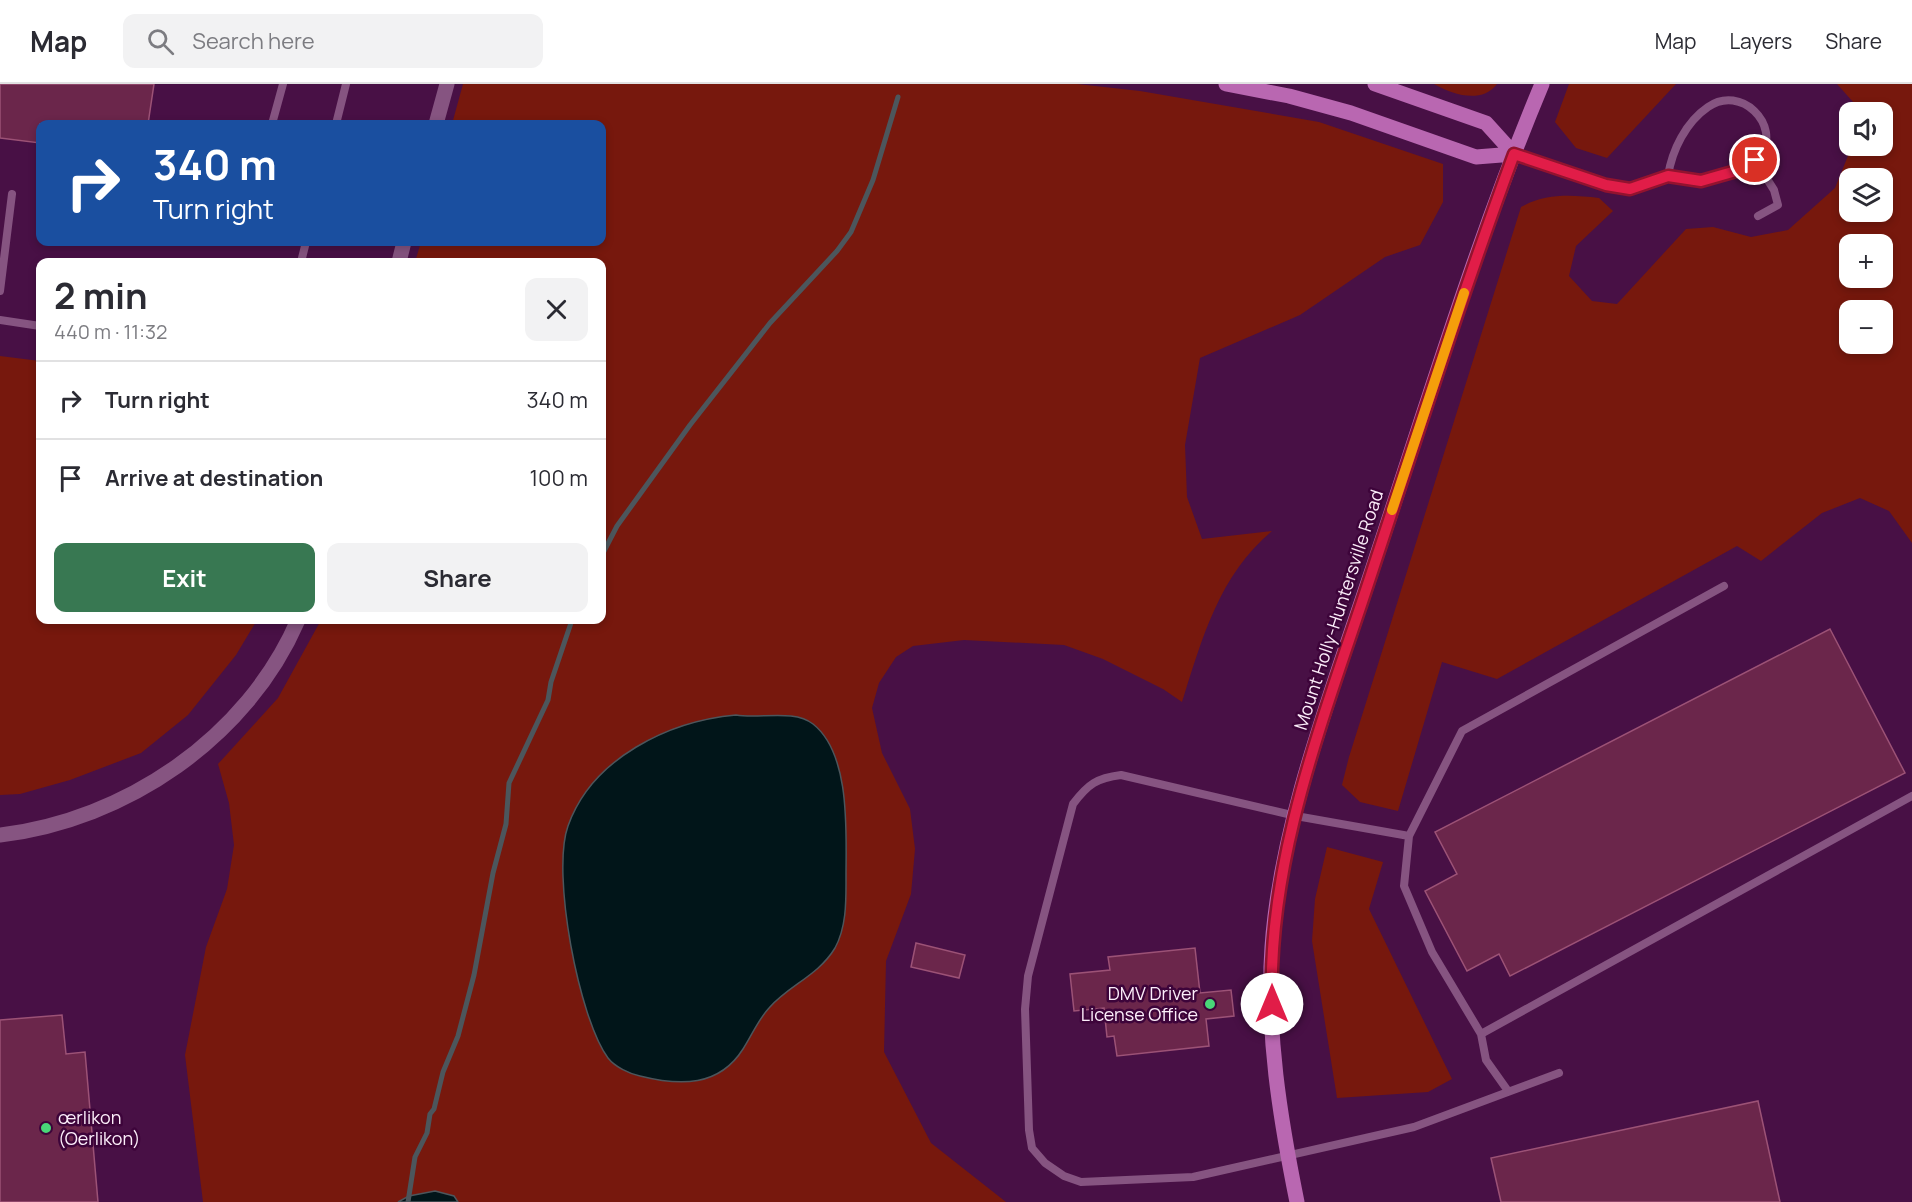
<!DOCTYPE html>
<html lang="en">
<head>
<meta charset="utf-8">
<style>
	:root { --surface:#fff; --page:#f2f2f3; --text:#2b2b33; --muted:#7c7c81; --line:#e1e1e2; --accent:#387852 }
	body { margin:0; font-family:Manrope,sans-serif; background:var(--page); color:var(--text); height:100vh; display:flex; flex-direction:column; font-size:22px; white-space:nowrap }
	* { box-sizing:border-box; margin:0 }
	p { font-size:20px; color:var(--muted) }
	.icon { flex:none; width:33px; height:33px; fill:none; stroke:currentColor; stroke-width:2; stroke-linecap:round; stroke-linejoin:round }
	.map { position:relative; flex:1; overflow:hidden }
	.side { position:absolute; left:36px; top:174px; width:570px; height:366px; display:flex; flex-direction:column; background:var(--surface); border-radius:12px; box-shadow:0 3px 9px #0003 }
	.side>* { flex:none }
	.guide { position:absolute; left:36px; top:36px; width:570px; height:126px; border-radius:12px; box-shadow:0 3px 9px #0003; background:#1a4fa0; color:#fff; overflow:hidden }
	.buttons { position:absolute; left:1839px; top:18px; display:grid; gap:12px }
	.buttons a { display:grid; place-items:center; width:54px; height:54px; border-radius:12px; background:var(--surface); box-shadow:0 3px 9px #0003; font-size:30px }
	.pin { position:absolute; display:grid; place-items:center; width:51px; height:51px; color:#fff; margin:-26px; border:3px solid #fff; border-radius:50%; box-shadow:0 2px 6px #0007 }
	.me { position:absolute; width:66px; margin:-33px; rotate:0deg; stroke-linejoin:round; filter:drop-shadow(0 0 4px #0008) }
	.turn { display:flex; align-items:center; gap:21px; height:126px; padding:0 18px; font-size:27px }
	.turn .icon { width:78px; height:78px; stroke-width:2.5 }
	.turn b { display:block; font-size:42px; line-height:51px }
	.round { display:grid; place-items:center; flex:none; width:63px; height:63px; border-radius:12px; background:var(--page) }
	.headline { display:flex; align-items:center; justify-content:space-between; height:102px; padding:0 18px }
	h1 { font-size:36px; font-weight:700; line-height:45px }
	.primary-button { display:flex; gap:12px; margin-top:auto; padding:12px 18px }
	.primary-button a { flex:1; height:69px; border-radius:12px; background:var(--accent); color:#fff; font-size:24px; font-weight:700; line-height:69px; text-align:center }
	.primary-button a+a { background:var(--page); color:var(--text) }
	ul { padding:0; list-style:none }
	li { display:flex; align-items:center; gap:18px; height:78px; padding:0 18px; border-top:2px solid var(--line) }
	li div { flex:1 }
	li b { display:block; font-size:22px }
	li em { font-style:normal }
	header { display:flex; align-items:center; gap:36px; box-sizing:border-box; height:84px; padding:0 30px; background:var(--surface); border-bottom:2px solid var(--line) }
	header strong { font-size:28px }
	nav { display:flex; gap:33px; margin-inline-start:auto; font-size:21px }
	.search { width:420px; height:54px; background:var(--page); display:flex; align-items:center; gap:15px; box-sizing:border-box; padding:0 21px; border-radius:12px; color:var(--muted); font-size:22px }
	.map>svg:first-child { display:block }
</style>
</head>
<body>
<header>
<strong>Map</strong>
<div class="search"><svg class="icon" aria-label="search" viewBox="0 0 24 24"><circle cx="10" cy="10" r="6"/><path d="M15 15l6 6"/></svg>Search here</div>
<nav><a>Map</a><a>Layers</a><a>Share</a></nav>
</header>
<div class="map">
<svg width="1912" height="1118" viewBox="0 0 1912 1118">
	<rect width="100%" height="100%" fill="#481045"/>
	<path fill="#77180d" fill-rule="evenodd" d="M463,0H1077L1140,7L1319,38L1443,80V118L1420,161L1385,173L1300,231L1200,274L1185,361L1187,413L1202,455L1272,447C1219,491 1202,555 1182,618L1163,605L1103,575L1064,561L964,556L913,562L896,573L879,599L872,624L882,669L910,725L915,765L911,810L886,877L884,968L931,1059L1006,1118H203L185,971L206,863L227,805L234,761L229,719L218,680L278,614L321,536H602V178H415L421,158H602V40H452Z
		M1434,0H1497C1482,20 1453,11 1434,0Z
		M1569,0H1676L1607,74L1576,64L1555,38Z
		M1837,0H1912V459L1889,427L1860,414L1822,429L1761,477L1737,462L1497,595L1442,578L1398,727L1360,718L1342,701L1349,673L1521,123C1546,109 1572,111 1599,114L1613,127L1576,162L1569,192L1592,217L1617,220L1686,145L1713,143L1751,153L1788,146L1835,104L1852,62H1882V28H1862ZM1882,94V128H1850V94ZM1882,160V194H1850V160ZM1882,226V260H1850V226Z
		M0,272L40,277V536H257L236,571L188,631L141,669L70,696L20,710L0,711Z
		M1327,763L1383,778L1369,825L1452,995L1428,1008L1337,1014L1312,857L1315,815Z"/>
	<path fill="#011519" stroke="#4c565c" stroke-width="1.5" d="M736,631C760,635 794,625 813,640C851,670 846,749 846,792C846,815 847,842 835,864C818,892 789,901 769,924C758,936 752,951 743,965C719,1003 680,1002 640,992C630,990 615,983 608,974C579,935 551,789 568,742C592,674 669,637 736,631Z
		M435,1107L454,1112L458,1118H398L409,1112Z"/>
	<g fill="none" stroke-linecap="round" stroke-linejoin="round">
		<path stroke="#4c565c" stroke-width="5" d="M602,471L617,442L690,341L770,239L837,167L851,148L873,96L898,13
			M408,1118L415,1073L427,1049L430,1030L434,1025L443,988L458,952L474,891L493,789L506,740L509,699L548,616L551,598L572,536"/>
	</g>
	<path fill="#6b264b" stroke="#9c5276" stroke-width="1.5" d="M0,0H154L148,40H40V59L0,54Z
		M1830,545L1905,689L1510,892L1499,870L1467,887L1425,807L1457,790L1435,748Z
		M916,859L965,871L959,894L911,883Z
		M1195,864L1200,909L1231,906L1234,932L1206,935L1209,962L1117,972L1114,952L1107,953L1104,924L1074,927L1070,890L1110,886L1108,873Z
		M62,931L66,970L85,968L98,1118H0V936Z
		M1758,1017L1780,1118H1501L1491,1074Z"/>
	<g fill="none" stroke-linecap="round" stroke-linejoin="round">
		<path stroke="#865481" stroke-width="8" d="M272,40L283,0
			M336,40L346,0
			M1514,70C1545,80 1578,96 1610,101C1640,107 1641,96 1667,93C1677,91 1689,96 1699,97C1714,97 1752,83 1761,71C1781,41 1741,0 1708,23C1686,38 1672,66 1668,92
			M1755,76L1774,106L1778,121L1758,132
			M301,178L306,158
			M0,207L12,110
			M0,236L40,242
			M1409,752L1462,647L1724,502
			M1481,950L1486,976L1508,1007
			M1559,989L1414,1043L1193,1093L1081,1098L1064,1092L1045,1079L1032,1064L1029,1046L1025,925L1028,892L1073,720C1088,700 1097,694 1121,691L1296,732L1409,752L1404,802L1432,868L1481,950L1912,712"/>
		<path stroke="#865481" stroke-width="15" d="M436,40L447,0
			M399,178L404,158
			M0,751C126,736 247,654 298,536"/>
		<path stroke="#b967b1" stroke-width="15" d="M1226,0L1289,12L1351,29L1476,73L1514,70
			M1375,0L1486,39L1514,70
			M1297,1118C1280,1034 1266,948 1272,863C1281,734 1336,597 1376,474C1429,315 1477,155 1542,0"/>
	</g>
	<g fill="none" stroke-linecap="round" stroke-linejoin="round">
		<g stroke="#92132f" stroke-width="15">
			<path id="route" d="M1272,920C1267,774 1325,631 1370,494C1417,352 1462,210 1514,70L1606,101L1630,105L1668,92L1701,97L1743,85L1755,76"/>
		</g>
		<use href="#route" stroke="#e11d48" stroke-width="10"/>
		<path stroke="#f59e0b" stroke-width="10" d="M1392,426L1464,209"/>
	</g>
	<g fill="#49d778" stroke="#3d043a" stroke-width="2">
		<circle cx="1210" cy="920" r="6"/>
		<circle cx="46" cy="1044" r="6"/>
	</g>
	<g text-anchor="middle" stroke-width="5" stroke-linejoin="round" paint-order="stroke">
		<g font-size="18" fill="#fceefa" stroke="#3d043a">
			<text transform="translate(1339 526) rotate(-72)" y="6">Mount Holly-Huntersville Road</text>
		</g>
		<g font-size="18" fill="#fceefa" stroke="#3d043a" text-anchor="end">
			<text x="1198" y="916">DMV Driver<tspan x="1198" dy="21">License Office</tspan></text>
			<text x="58" y="1040" text-anchor="start">œrlikon<tspan x="58" dy="21">(Oerlikon)</tspan></text>
		</g>
	</g>
</svg>
<div class="buttons">
<a><svg class="icon" aria-label="sound" viewBox="0 0 24 24"><path d="M4 9h4l5-4v14l-5-4H4zM17 9q2 3 0 6"/></svg></a>
<a><svg class="icon" aria-label="layers" viewBox="0 0 24 24"><path d="M12 4l9 5-9 5-9-5zM3 14l9 5 9-5"/></svg></a>
<a>+</a>
<a>−</a>
</div>
<div class="pin" style="left:1755px;top:76px;background:#d93025"><svg class="icon" aria-label="arrive" viewBox="0 0 24 24"><path d="M6 21V4h12l-3 4 3 4H6"/></svg></div>
<svg class="me" style="left:1272px;top:920px" viewBox="-20 -20 40 40"><circle r="19" fill="#fff"/><path d="M0-13L10 11 0 6-10 11z" fill="#e11d48"/></svg>
<div class="guide">
<div class="turn"><svg class="icon" aria-label="right" viewBox="0 0 24 24"><path d="M7 20v-9h11M14 6l5 5-5 5"/></svg><div><b>340 m</b>Turn right</div></div>
</div>
<section class="side">
<div class="headline"><div><h1>2 min</h1><p>440 m · 11:32</p></div><a class="round"><svg class="icon" aria-label="close" viewBox="0 0 24 24"><path d="M6 6l12 12M18 6L6 18"/></svg></a></div>
<ul>
<li><svg class="icon" aria-label="right" viewBox="0 0 24 24"><path d="M7 20v-9h11M14 6l5 5-5 5"/></svg><div><b>Turn right</b></div><em>340 m</em></li>
<li><svg class="icon" aria-label="arrive" viewBox="0 0 24 24"><path d="M6 21V4h12l-3 4 3 4H6"/></svg><div><b>Arrive at destination</b></div><em>100 m</em></li>
</ul>
<div class="primary-button"><a>Exit</a><a>Share</a></div>
</section>
</div>
</body>
</html>
